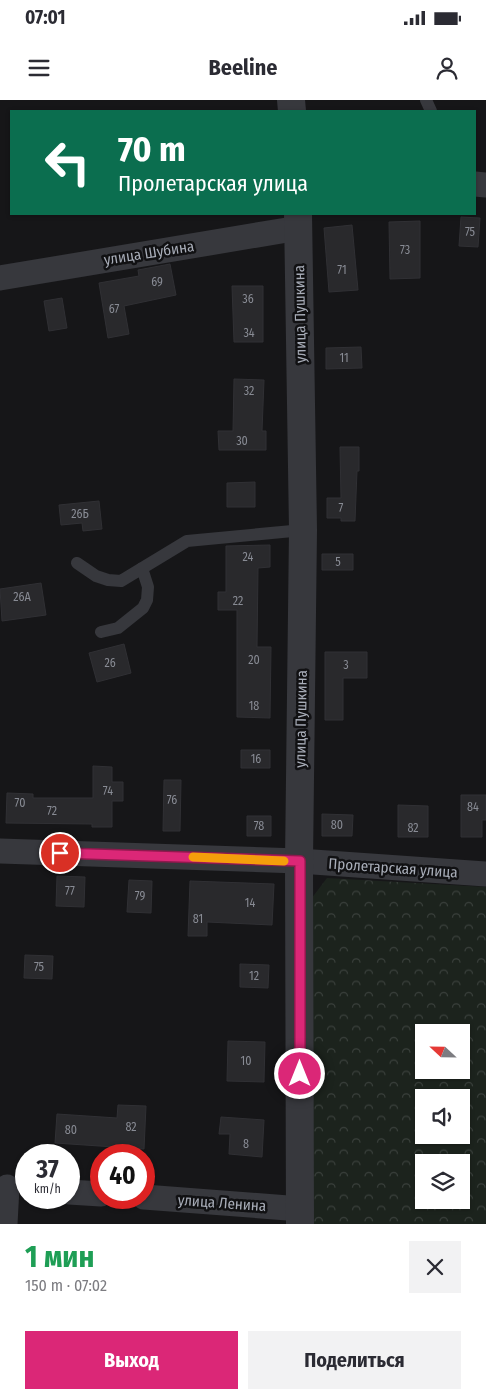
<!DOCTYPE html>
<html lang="ru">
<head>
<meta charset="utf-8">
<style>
	:root { --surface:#fff; --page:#f2f2f3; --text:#2b2b33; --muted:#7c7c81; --accent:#db2777 }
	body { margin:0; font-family:"Fira Sans Condensed",sans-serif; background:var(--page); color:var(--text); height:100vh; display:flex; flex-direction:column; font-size:19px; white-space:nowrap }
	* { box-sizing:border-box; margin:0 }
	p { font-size:16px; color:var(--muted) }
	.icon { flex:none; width:28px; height:28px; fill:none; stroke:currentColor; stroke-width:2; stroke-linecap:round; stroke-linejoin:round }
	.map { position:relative; height:1124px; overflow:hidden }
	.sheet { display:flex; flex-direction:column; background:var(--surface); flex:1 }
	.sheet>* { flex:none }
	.banner { position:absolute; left:10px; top:10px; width:466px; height:105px; border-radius:0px; box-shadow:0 1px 4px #0004; background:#0b6e4f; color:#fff; overflow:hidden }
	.needle { width:32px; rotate:292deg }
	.buttons { position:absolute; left:415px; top:924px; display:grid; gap:10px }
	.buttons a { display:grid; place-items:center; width:55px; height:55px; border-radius:0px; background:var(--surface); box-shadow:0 1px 4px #0004; font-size:25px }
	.speed { position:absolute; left:15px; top:1044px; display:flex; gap:10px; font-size:25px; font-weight:700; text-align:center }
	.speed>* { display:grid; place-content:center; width:65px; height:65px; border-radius:50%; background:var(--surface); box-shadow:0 1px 4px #0004; line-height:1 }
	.speed small { font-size:12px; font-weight:400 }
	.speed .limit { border:8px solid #d22; background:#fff; color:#111 }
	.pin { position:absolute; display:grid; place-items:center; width:42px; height:42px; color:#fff; margin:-21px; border:2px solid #fff; border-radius:50%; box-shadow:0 1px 5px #0007 }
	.me { position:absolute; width:55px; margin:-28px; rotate:0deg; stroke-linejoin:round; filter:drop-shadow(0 0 4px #0008) }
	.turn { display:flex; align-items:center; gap:18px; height:105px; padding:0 25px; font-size:22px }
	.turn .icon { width:65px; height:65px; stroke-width:2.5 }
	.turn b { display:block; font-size:35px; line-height:42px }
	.round { display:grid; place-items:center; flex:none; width:52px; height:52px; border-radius:0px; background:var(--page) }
	.headline { display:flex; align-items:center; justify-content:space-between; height:85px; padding:0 25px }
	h1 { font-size:30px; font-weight:700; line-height:38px; color:#1e9e55 }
	.cta { display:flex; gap:10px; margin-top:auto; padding:10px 25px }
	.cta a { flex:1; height:58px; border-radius:0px; background:var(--accent); color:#fff; font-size:20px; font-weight:700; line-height:58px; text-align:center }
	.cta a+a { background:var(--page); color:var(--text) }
	.status { display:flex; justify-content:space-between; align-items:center; height:35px; padding:0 25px; background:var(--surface); direction:ltr }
	.status svg { height:14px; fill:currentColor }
	header { display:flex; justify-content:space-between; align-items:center; height:65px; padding:0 25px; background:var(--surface); font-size:22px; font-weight:700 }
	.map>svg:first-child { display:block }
</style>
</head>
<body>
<div class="status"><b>07:01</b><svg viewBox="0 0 49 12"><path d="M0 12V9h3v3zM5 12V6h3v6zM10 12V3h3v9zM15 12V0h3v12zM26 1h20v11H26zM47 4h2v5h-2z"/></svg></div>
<header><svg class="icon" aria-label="menu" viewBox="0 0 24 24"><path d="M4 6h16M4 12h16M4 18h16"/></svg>Beeline<svg class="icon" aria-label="person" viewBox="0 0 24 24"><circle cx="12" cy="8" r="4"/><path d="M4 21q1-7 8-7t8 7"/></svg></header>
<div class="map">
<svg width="486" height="1124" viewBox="0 0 486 1124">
	<defs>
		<pattern id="park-crowns" width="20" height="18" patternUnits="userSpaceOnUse" patternTransform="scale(1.25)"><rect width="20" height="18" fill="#1c231d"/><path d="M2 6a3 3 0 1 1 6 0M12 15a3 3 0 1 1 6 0" fill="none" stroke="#3a403c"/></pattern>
	</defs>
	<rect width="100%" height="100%" fill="#161618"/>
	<path fill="url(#park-crowns)" fill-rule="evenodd" d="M327,778L486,787V1124H306L308,803ZM424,932H461V970H424ZM424,998H461V1035H424ZM424,1062H461V1100H424Z"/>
	<path fill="#29292c" stroke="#303034" d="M461,117L480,118L478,147L459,146Z
		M420,121V178L390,179L389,122Z
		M352,125L358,190L329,192L324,128Z
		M170,164L176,195L124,206L129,234L108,238L99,183L139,176L138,170Z
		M232,186H263V242H234Z
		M62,198L67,228L49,231L44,201Z
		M361,247L362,268L326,269V248Z
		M234,279L264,280L262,331H266V350H219L218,331H233Z
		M340,347H359V371H357L355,421H341V418H327V398H341Z
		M255,382V407H227V383Z
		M99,401L102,429L83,431L82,423L61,425L59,405Z
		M270,445V467L258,468L257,547H271L270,618L237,617V510H218V492H226V446Z
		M322,454H353V470H322Z
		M41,483L46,515L2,521L0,489Z
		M124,544L131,573L97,582L89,553Z
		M325,552H367V578H343V620H325Z
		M241,650H270V668H241Z
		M93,666L112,667V682H123V701H112V727H92V724L6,723L7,693L33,694V698H93Z
		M164,680H181L180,731H163Z
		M461,695H486V720H482V737H461Z
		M398,705L428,706V737H398Z
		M322,714L353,715L352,736H322Z
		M247,716H271V736H247Z
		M57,776L85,777L84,807L56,806Z
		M129,780L152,781L151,813L127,812Z
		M190,781L274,784L272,825L207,822V836H188Z
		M25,855L53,856L52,879L24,878Z
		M240,864L269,865L268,888L240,887Z
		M228,941L265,942L264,982L227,981Z
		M118,1005L146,1006L144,1049L55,1043L57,1014L117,1018Z
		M221,1017L264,1020L262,1057L229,1054L230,1034H219Z"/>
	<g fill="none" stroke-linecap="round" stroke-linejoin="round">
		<path stroke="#37383d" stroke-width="12" d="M426,0L431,11
			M77,463L96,476L108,480L121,481L187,441L303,430
			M101,532L118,528L143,508L147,500L148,487L142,468"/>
		<path stroke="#37383d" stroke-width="25" d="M475,84L486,85
			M0,178L299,128
			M0,751L299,761L486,774
			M69,1092L101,1094
			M144,1097L301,1109
			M5,1124L7,1087"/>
		<path stroke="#37383d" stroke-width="28" d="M291,0L292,11
			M298,114L303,430L299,761L300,1124"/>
	</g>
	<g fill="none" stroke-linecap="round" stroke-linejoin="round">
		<g stroke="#8e194d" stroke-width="12">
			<path id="route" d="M60,753L300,761V974"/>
		</g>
		<use href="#route" stroke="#db2777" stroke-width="9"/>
		<path stroke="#f59e0b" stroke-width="9" d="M193,757L284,761"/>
	</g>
	<g text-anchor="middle" stroke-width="5" stroke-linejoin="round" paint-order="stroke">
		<g font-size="12" fill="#888b94">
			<text x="470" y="136">75</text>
			<text x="405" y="154">73</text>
			<text x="342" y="174">71</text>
			<text x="157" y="186">69</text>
			<text x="248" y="203">36</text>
			<text x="114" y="213">67</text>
			<text x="249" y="237">34</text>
			<text x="344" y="262">11</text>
			<text x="249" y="295">32</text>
			<text x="242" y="345">30</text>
			<text x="341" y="412">7</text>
			<text x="80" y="418">26Б</text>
			<text x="248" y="461">24</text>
			<text x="338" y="466">5</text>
			<text x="22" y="501">26А</text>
			<text x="238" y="505">22</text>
			<text x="254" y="564">20</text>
			<text x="110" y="567">26</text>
			<text x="346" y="569">3</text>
			<text x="254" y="610">18</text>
			<text x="256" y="663">16</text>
			<text x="108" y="695">74</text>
			<text x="172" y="704">76</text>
			<text x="20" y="707">70</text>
			<text x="473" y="711">84</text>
			<text x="52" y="715">72</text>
			<text x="337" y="729">80</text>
			<text x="259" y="730">78</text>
			<text x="413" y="732">82</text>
			<text x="70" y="795">77</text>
			<text x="140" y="800">79</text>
			<text x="250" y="807">14</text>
			<text x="198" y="823">81</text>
			<text x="39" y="871">75</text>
			<text x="254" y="880">12</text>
			<text x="246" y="965">10</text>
			<text x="131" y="1031">82</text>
			<text x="71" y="1034">80</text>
			<text x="246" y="1048">8</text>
		</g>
		<g font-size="15" fill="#a8adb8" stroke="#111113">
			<text transform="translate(149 153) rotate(-9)" y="5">улица Шубина</text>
			<text transform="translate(300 214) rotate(-91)" y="5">улица Пушкина</text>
			<text transform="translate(301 619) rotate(-89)" y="5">улица Пушкина</text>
			<text transform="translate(393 768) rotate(4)" y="5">Пролетарская улица</text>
			<text transform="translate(222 1103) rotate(4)" y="5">улица Ленина</text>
		</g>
	</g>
</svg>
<div class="buttons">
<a><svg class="needle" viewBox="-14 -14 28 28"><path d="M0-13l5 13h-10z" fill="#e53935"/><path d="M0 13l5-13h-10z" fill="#7c7c81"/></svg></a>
<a><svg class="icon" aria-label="sound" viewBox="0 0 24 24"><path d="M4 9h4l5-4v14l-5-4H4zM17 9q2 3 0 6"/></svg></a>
<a><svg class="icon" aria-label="layers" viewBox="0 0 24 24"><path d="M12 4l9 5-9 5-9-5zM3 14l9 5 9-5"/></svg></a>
</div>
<div class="speed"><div>37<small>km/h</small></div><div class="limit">40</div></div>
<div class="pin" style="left:60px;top:753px;background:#d93025"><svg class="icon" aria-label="arrive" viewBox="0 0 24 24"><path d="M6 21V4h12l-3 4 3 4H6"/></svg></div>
<svg class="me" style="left:300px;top:974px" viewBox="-20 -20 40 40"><circle r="17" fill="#db2777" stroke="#fff" stroke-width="3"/><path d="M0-11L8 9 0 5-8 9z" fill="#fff"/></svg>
<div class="banner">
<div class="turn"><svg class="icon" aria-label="left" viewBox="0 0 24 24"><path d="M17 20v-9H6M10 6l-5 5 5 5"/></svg><div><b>70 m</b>Пролетарская улица</div></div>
</div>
</div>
<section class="sheet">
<div class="headline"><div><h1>1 мин</h1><p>150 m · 07:02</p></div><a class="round"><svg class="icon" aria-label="close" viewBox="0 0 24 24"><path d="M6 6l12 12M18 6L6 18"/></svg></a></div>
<div class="cta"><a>Выход</a><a>Поделиться</a></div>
</section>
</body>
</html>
